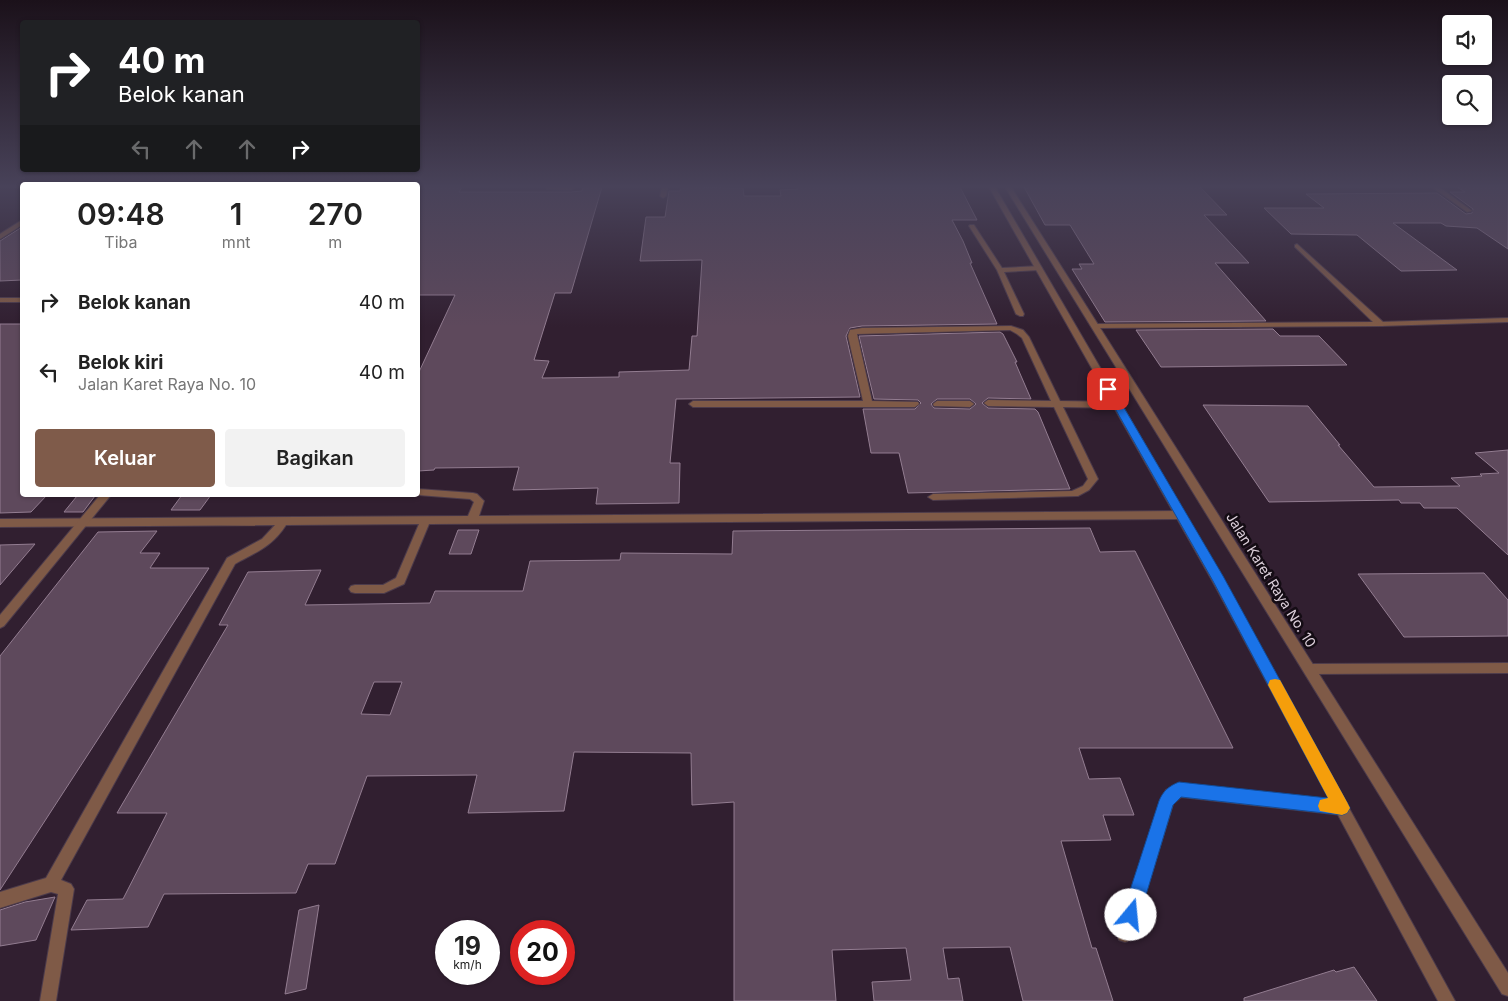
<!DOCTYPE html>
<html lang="id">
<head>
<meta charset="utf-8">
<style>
	:root { --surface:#fff; --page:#f2f2f2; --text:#222; --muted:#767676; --accent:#7f5b4a }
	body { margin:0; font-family:Inter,sans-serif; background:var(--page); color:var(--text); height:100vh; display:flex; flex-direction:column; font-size:19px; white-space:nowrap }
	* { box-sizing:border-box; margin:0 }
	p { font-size:16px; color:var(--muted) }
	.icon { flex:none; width:28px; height:28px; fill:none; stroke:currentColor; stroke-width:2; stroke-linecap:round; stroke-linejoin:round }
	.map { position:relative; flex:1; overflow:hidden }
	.panel { position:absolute; left:20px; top:182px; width:400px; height:315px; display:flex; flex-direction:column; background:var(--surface); border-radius:5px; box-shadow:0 1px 4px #0004 }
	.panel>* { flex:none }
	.hud { position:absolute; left:20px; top:20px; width:400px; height:152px; border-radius:5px; box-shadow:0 1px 4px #0004; background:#202124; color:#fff; overflow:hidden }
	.controls { position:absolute; left:1442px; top:15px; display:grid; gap:10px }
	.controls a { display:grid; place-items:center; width:50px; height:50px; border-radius:5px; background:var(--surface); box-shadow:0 1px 4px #0004; font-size:25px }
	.speed { position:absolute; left:435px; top:920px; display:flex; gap:10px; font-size:25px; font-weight:700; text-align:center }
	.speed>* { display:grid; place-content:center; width:65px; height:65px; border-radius:50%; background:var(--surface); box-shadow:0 1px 4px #0004; line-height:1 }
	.speed small { font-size:12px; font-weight:400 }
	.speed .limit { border:8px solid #d22; background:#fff; color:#111 }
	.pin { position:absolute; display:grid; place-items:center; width:42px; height:42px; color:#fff; margin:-21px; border-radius:10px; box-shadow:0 2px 8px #0006 }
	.me { position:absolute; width:55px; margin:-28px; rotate:17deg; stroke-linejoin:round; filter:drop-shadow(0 0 4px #0008) }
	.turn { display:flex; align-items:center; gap:18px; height:105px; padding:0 15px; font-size:22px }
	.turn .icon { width:65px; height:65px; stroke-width:2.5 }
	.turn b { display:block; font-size:35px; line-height:42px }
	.lanes { display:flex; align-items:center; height:48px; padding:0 15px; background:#0003; justify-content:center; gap:25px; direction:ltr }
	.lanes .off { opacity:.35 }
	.eta { display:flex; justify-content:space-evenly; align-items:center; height:85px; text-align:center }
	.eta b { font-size:30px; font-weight:600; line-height:35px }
	.primary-button { display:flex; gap:10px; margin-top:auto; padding:10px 15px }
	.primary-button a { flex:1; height:58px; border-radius:5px; background:var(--accent); color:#fff; font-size:20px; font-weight:600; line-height:58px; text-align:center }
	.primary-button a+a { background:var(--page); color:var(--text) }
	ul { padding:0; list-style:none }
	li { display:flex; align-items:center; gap:15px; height:70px; padding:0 15px }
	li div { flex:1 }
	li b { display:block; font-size:19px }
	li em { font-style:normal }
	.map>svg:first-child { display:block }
</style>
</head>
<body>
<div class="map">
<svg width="1508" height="1001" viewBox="0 0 1508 1001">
	<rect width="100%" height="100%" fill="#311f30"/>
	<path fill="#5e495c" stroke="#937d91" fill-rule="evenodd" d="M418,187H462L459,192H571L582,191L583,187H602L571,293H555L534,360L549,361L542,378L619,377V372L689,370L692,336H697L702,260L640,261L646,217H665L669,191H680L681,187L743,188L744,196H781L780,190L798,189L797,187H960L977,220H952L963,241L972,263H970L997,324L862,326L850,328L846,336L860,397L676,399L670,463H680L679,503L596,504L598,488L513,490L519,467L435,468L434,470L418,471V374L455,295H418Z
		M1024,187H1200L1227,215H1204L1249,263H1215L1266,321L1105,322L1072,269H1082L1079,264H1094L1070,225H1045Z
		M1457,187H1508V249L1477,228L1446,226L1441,223H1393L1457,270L1401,271L1357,235L1291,234L1264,208H1324L1306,194L1437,193L1466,214L1472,213L1473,209L1450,192H1465Z
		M22,227V280L0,281V241Z
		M0,324H22V495H47L31,512L0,513Z
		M1273,329L1280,336H1319L1347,365L1161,367L1136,330Z
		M1000,332L1003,334L1017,362H1015L1031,399L988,398L982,403L988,408L1035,409L1038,412L1070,489L908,493L899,453H871L863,409H915L921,403L918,400L874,399L859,336ZM937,399H970L976,404L970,409L934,408L931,404Z
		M1203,405L1308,406L1340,445H1338L1374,487L1460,486L1451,478L1482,476L1480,474L1499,473L1475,453L1508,450V555L1457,508H1424L1420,503H1401L1399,500L1269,502Z
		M182,495H211L200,510H171Z
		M77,496H95L83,512H64Z
		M1090,528L1100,552L1135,551L1233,748H1079L1089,779L1120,778L1134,815H1103L1111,840L1061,841L1092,948H1096L1113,1001H1023L1010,947L943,948L948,979L959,978L963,1001H874L872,982L911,980L906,948L832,950L836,1001H734V802L692,805L691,753L574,752L564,811L468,813L477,775L367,776L335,864H308L296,893L164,894L148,927L71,930L87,900L123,899L167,813H117L228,625H219L248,572L321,570L305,605L430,603L435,591H523L530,561L620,560L621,553L732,554L733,531ZM374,682H402L390,715L361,714Z
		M458,530H479L471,554H449Z
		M157,531L140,553H160L150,568H209L0,890V656L98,532Z
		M35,544L0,585V545Z
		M1484,573L1508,600V636L1404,637L1358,574Z
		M55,897L36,940L0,946V910L25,902Z
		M319,905L306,989L285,994L299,910Z
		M1354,967L1377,1001H1244V998L1334,970L1336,972Z"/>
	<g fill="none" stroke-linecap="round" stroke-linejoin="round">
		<g stroke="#4c3b4b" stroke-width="2">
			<path id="service" d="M544,187H573L574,188L571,190L547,189Z
				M662,187H668L666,196L663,198L660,196Z
				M1432,187H1439L1472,211L1467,212Z
				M22,220V225L0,239V234Z
				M970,225H974L1002,268L1039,266L1042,268L1039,270L1004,272L1024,314L1023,316H1020L1016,314L997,270L969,226Z
				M1297,244L1383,322V326L1095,328L1091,326L1095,324L1373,322L1295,247V245Z
				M0,298H22V302H0Z
				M1011,326L1023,330L1029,337L1060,401L1118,402L1122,405L1118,408L1063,407L1098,479L1089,490L1078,496L933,500L928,497L933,494L1072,491L1083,486L1088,479L1054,407L988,406L984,403L988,400L1051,401L1022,338L1017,334L1010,330L857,334L872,401L918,402L919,404L915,407H693L689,404L693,401H863L848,336L850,330L862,328Z
				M937,401H970L974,404L970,407L934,406L933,404Z
				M418,489L473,493L477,494L484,501L479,516L1180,511L1185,515L1180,519L429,524L404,584L384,593H355L351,592L349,589L351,586L355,585H383L396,578L419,524L286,525C272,547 256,552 235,564L61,880L71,884L74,889L56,1001H40L58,894L51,892L0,908V892L46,878L227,558L262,539L275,525L0,527V519L468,516L474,502L470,499L418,495Z
				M1508,663V673L1309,674L1305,673L1303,669L1305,665L1309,664Z
				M1179,784L1342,801L1347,803L1349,808L1347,813L1342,815L1181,797L1173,804L1133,934L1131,940L1125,942L1119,940L1117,934L1160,801L1166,790Z"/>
		</g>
		<g stroke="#4c3b4b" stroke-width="2">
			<path id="minor" d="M989,187H995L1222,577L1455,1001H1438L1213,582Z
				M1005,187H1011L1508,973V996L1502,994Z
				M1508,318V322L1380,326L1376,324L1380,322Z
				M100,495H111L4,626L0,628V615Z"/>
		</g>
		<use href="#service" fill="#7f5a47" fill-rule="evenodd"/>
		<use href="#minor" fill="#7f5a47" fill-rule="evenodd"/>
	</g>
	<linearGradient id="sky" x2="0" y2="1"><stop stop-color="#1b111a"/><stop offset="0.57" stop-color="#484259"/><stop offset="1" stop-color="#484259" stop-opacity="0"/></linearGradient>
	<rect width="1508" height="327" fill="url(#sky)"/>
	<path fill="#1a73e8" stroke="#114b97" d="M1108,386L1113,389L1223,576L1350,808L1347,813L1342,815L1181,797L1173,805L1140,915L1137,921L1131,924L1125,921L1122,915L1159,801C1163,791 1169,786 1179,782L1328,798L1213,581L1104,389Z"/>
	<path fill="#f59e0b" d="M1275,679L1280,680L1347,802L1350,808L1347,813L1342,815L1320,811L1318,806L1320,800L1328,798L1268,685L1270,680Z"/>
	<g text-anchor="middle" stroke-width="5" stroke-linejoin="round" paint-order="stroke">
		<g font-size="14" fill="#dccfda" stroke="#140c14">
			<text transform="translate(1271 580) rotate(58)" y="5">Jalan Karet Raya No. 10</text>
		</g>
	</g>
</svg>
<div class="controls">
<a><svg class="icon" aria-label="sound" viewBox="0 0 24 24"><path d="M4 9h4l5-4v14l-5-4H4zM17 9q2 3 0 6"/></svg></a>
<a><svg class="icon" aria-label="search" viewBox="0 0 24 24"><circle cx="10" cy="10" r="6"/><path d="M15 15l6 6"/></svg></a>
</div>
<div class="speed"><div>19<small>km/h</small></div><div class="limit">20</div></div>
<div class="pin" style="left:1108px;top:389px;background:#d93025"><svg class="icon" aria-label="arrive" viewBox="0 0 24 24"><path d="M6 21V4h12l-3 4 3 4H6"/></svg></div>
<svg class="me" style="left:1131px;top:915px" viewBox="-20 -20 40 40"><circle r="19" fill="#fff"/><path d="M0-13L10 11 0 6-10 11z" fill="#1a73e8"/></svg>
<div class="hud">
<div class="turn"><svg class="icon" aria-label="right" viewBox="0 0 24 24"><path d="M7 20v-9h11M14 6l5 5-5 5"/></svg><div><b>40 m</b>Belok kanan</div></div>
<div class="lanes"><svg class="icon off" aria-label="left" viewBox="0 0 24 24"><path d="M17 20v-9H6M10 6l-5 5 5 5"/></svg><svg class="icon off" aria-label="ahead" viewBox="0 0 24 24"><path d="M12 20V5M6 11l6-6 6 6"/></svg><svg class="icon off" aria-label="ahead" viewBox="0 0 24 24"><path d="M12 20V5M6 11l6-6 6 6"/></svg><svg class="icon" aria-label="right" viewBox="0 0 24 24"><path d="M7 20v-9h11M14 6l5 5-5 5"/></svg></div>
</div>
<section class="panel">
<div class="eta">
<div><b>09:48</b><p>Tiba</p></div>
<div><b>1</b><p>mnt</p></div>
<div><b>270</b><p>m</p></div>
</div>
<ul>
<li><svg class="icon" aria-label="right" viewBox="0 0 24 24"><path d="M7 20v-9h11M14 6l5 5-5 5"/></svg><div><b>Belok kanan</b></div><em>40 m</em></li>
<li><svg class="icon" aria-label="left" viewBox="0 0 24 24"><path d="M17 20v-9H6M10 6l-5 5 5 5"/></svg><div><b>Belok kiri</b><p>Jalan Karet Raya No. 10</p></div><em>40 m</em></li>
</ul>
<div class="primary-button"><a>Keluar</a><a>Bagikan</a></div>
</section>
</div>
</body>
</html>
